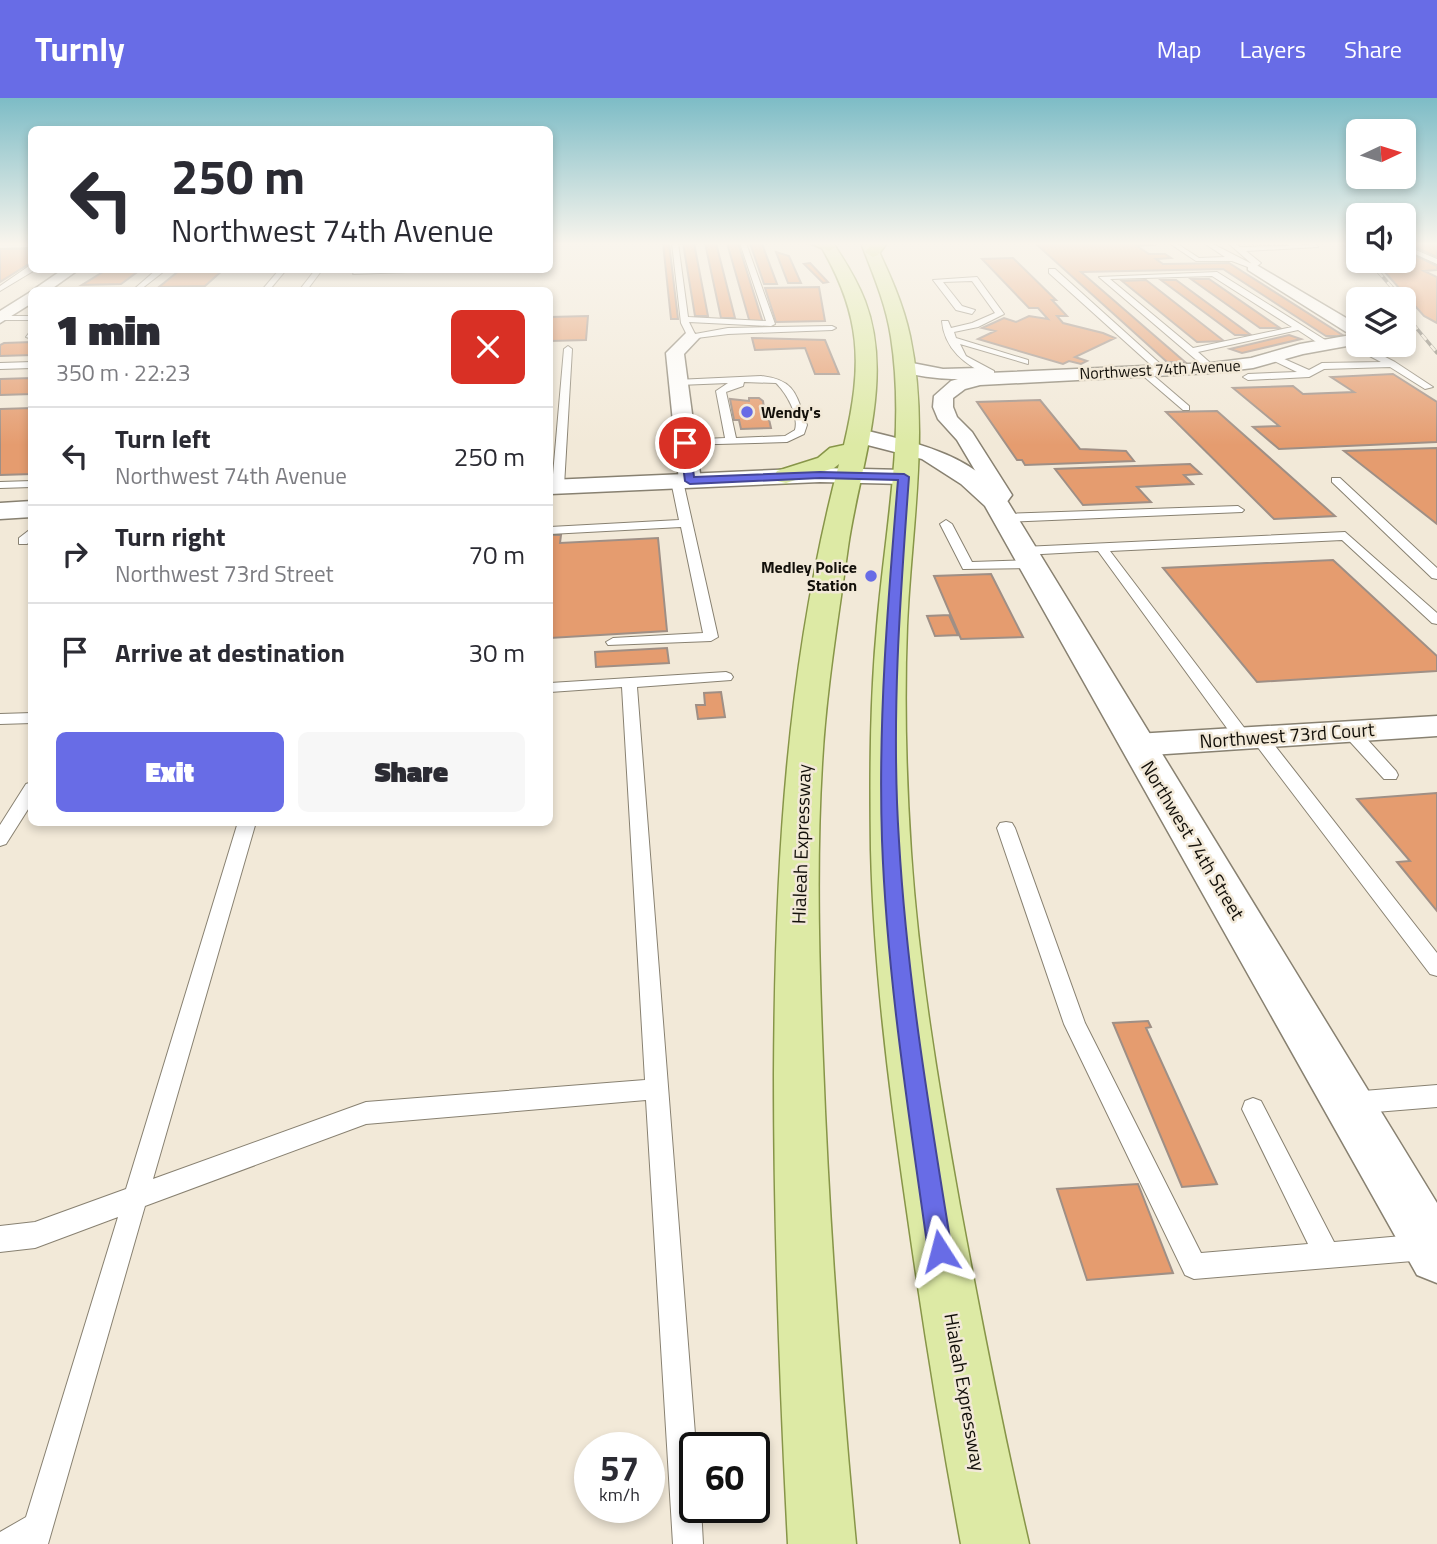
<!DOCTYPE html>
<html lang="en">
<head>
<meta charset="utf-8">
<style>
	:root { --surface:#fff; --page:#f7f7f7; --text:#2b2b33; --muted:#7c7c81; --line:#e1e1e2; --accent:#686ce6 }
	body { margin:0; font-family:"Titillium Web",sans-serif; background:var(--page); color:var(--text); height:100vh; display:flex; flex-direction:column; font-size:26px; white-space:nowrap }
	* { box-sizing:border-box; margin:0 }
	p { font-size:23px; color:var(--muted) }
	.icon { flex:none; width:38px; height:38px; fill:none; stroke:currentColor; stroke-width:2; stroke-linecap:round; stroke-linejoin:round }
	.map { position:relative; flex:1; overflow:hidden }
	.side { position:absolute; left:28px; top:189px; width:525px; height:539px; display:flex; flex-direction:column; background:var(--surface); border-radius:10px; box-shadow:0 4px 10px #0003 }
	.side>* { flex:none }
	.banner { position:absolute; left:28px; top:28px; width:525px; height:147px; border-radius:10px; box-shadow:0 4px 10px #0003; background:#fff; color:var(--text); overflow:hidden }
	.needle { width:46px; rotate:86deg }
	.controls { position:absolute; left:1346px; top:21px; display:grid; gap:14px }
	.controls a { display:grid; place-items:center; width:70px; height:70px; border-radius:10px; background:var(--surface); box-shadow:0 4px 10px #0003; font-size:35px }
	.speed { position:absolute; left:574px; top:1334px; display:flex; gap:14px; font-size:35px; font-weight:700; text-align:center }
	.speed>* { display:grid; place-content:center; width:91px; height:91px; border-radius:50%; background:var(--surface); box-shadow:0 4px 10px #0003; line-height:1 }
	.speed small { font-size:18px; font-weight:400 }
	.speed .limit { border:4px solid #111; border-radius:10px; background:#fff; color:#111 }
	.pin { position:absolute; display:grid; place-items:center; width:60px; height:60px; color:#fff; margin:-30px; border:4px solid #fff; border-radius:50%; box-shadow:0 2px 7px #0007 }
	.me { position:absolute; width:77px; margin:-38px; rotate:351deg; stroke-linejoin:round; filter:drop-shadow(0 0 5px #0008) }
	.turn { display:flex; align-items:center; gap:24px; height:147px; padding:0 28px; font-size:32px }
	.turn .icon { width:91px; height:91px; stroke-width:2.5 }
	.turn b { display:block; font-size:49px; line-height:60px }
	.round { display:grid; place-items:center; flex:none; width:74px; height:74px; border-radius:10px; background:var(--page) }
	.head { display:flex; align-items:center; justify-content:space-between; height:119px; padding:0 28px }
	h1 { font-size:42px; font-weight:800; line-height:52px }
	.primary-button { display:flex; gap:14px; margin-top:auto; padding:14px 28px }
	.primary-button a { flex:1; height:80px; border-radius:10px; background:var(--accent); color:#fff; font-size:28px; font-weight:800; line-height:80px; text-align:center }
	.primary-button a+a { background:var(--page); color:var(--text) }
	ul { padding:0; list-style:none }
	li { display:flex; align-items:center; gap:21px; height:98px; padding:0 28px; border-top:2px solid var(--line) }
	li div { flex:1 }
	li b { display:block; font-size:26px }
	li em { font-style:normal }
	header { display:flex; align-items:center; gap:42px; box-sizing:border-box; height:98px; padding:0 35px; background:var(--accent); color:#fff }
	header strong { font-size:33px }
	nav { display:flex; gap:38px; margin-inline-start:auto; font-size:24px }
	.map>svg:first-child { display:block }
</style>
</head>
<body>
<header>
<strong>Turnly</strong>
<nav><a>Map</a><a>Layers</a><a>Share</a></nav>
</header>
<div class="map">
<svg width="1437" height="1446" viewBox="0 0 1437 1446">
	<rect width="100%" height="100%" fill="#f2e9d8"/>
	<path fill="#e59c6f" stroke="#9f8f85" stroke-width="2" d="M663,145H669L678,221H671Z
		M683,145H694L708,218H695Z
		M705,145H716L735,220H721Z
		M727,145H738L763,225H750Z
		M750,145L762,146L777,186H764Z
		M1035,145H1149L1153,147L1137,148L1149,156H1165L1171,160L1156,161L1163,166L1229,165L1344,238H1326L1223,171L1081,174L1185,264H1167Z
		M1406,145H1437V159Z
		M0,151H32V164L0,184Z
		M1404,152L1437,168V172L1424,173L1437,179V225L1424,218L1375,163H1404Z
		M776,154L789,158L801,185H788Z
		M1013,160L1056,202H1052L1067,218H1057L1063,225L1103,235L1115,240L1075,259L1087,263L1081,266L1069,263L1063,266L978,241L995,233L982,230L1004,220L1016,224L1029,218L1048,221L1038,210H1029L982,161Z
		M810,165L828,184L823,185L804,166Z
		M106,172H140L121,186L82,187Z
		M180,172H223L205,188L159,189Z
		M1191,181H1209L1280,230H1260Z
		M1146,182L1224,243L1197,244L1122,183Z
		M1161,182H1176L1251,237H1235Z
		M819,189L825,223L776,224L765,190Z
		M588,218L586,242L550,243V219Z
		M1289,237L1301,241L1242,255L1230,251Z
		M752,240L825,242L839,276H815L805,250L755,252Z
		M32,244V257L0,258V247L4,245Z
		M1393,276L1437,304V344L1279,351L1253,329L1279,328L1233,290L1293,288L1303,296L1354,294L1331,279Z
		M32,280V296L0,297V281Z
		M749,300H759L763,303L764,310H760L762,318L768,317L771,330L741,331L739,322H734L730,301L749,303Z
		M1040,302L1080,351L1126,353L1134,363L1025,367L1022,362H1017L977,304Z
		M32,310V376L0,377V311Z
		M1217,313L1335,418L1274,421L1166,314Z
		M1437,350V426L1344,353Z
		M1190,366L1201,376L1184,377L1193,386L1137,389L1151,404L1083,407L1055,371Z
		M550,437H561L560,445L658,440L667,533L550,540Z
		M1333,462L1437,558V573L1257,584L1163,470Z
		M991,476L1023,539L961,541L934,478Z
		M949,517L958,537L935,538L927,518Z
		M667,550L669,565L596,569L595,554Z
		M721,594L725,619L698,621L696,607H705L704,595Z
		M1437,695V813L1397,764L1410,763L1357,701Z
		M1148,923L1151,929L1146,930L1217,1086L1182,1089L1113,925Z
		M1138,1086L1173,1175L1087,1182L1057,1091Z"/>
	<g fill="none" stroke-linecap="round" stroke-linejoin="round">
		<g stroke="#888171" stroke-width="2">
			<path id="lane" d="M32,145V149L0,150V146Z
				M672,145H678L688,219L766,223L740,145H746L775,226L771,228L689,224L695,236L728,230L832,228L836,230L832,232L728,236L689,241L681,225Z
				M1169,145H1176L1199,160L1225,159L1204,145H1211L1252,166L1228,145H1235L1240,149L1290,148L1287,145L1309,147L1308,145H1314L1318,149L1246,153L1261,165L1253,171L1232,163H1196Z
				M1404,147L1437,161V166L1404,151Z
				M29,168L35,172L0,193V188Z
				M1049,171H1055L1166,271V275H1160L1049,175Z
				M156,172L163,174L140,192H133Z
				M279,172H286L271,190H301L315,172H322L307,192H262Z
				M356,172H434L435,173L353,176Z
				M1217,174L1330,245L1331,247L1324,249L1298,232L1198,254L1216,270L1208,272L1099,179ZM1212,178L1292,229L1193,250L1110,181Z
				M977,179L1004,216L978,229L954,234L956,240L1028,262V266L960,246L966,258L994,273V277L991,278C965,268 944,250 942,223H948L951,230L972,225L995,215L972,183L943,184L962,208L975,212L972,216L956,212L933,182Z
				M188,190H227L231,192H185Z
				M0,218H32V222H0Z
				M29,235H32V241L26,239Z
				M1348,240L1395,264L1433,289L1425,291L1390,269L1324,271L1309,279L1248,282L1243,279L1248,276L1297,274L1270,261V257L1273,256L1309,272L1322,265L1381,264L1345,245Z
				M568,248L572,251L564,388L558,391L552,388L564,251Z
				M32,264V270L0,271V265Z
				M1141,272H1147L1189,308V312H1183L1141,276Z
				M761,278C796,282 796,297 807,327L804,336L787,344L681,347V343L685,342L725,340L716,293L728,285L679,287L676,286V282ZM744,284L776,285C787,296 799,317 795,332L785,338L736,340L726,294L743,288Z
				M677,380L683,383L718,539L711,543L608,547L606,544L613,540L703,535L681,429L550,436V429L679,422L671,383Z
				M1332,380H1340L1437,470V481L1432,480L1332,384Z
				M32,383V389L0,390V384Z
				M1238,408L1244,412L1242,414L1004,424L998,420L1004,416Z
				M946,422L952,426L972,464L1030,462L1036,466L1030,470L963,471L940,426Z
				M32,430V441L27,446H19V440Z
				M1345,434L1437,515V526L1432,525L1342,442L1110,453L1249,636L1251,640L1249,644H1237L1098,453L1023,457L1017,453L1023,449Z
				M726,574L731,576L733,579L731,582L637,589L696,1349L695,1409H701L703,1446H673L646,1002L366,1026L145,1108L48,1446H0V1434L26,1419L118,1119L35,1150L0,1154V1128L35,1124L126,1091L238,724H256L153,1081L366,1004L645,982L622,589L550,594V585Z
				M32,615V625L0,626V616Z
				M1350,628L1356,629L1396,673L1398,677L1396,681H1384L1344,637L1342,633L1344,629Z
				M1259,634L1265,635L1437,855V878L1430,876L1253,643L1251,639L1253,635Z
				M32,684V705L6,746L0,748V727L26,686Z
				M1006,724L1012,725L1015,730L1085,925L1201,1155L1308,1146L1242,1011L1245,1003L1253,1000L1261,1003L1334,1144L1425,1136L1434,1140L1437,1147L1434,1158L1425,1162L1194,1181L1185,1177L1064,926L997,730L1000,725Z
				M1437,987V1009L1351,1016L1343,1013L1340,1005L1343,997L1351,994Z"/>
		</g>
		<g stroke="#888171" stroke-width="3">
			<path id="street" d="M1253,165L1358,227V246L1303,256L1253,270L1211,275L980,287L965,291L953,300V309L957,319L972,334L1012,397L1003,409H987L983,404L989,396L957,342L938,321L933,309L934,298L951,283L958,281C944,281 907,279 898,269L907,264L943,271L979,270L988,275L1211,265L1251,260L1300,246L1351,237L1248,172V166Z
				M62,172H78L50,192H33Z
				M32,193V205L0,225V213Z
				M692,234L700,239L684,256L701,383L698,388H682L679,383L666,255L686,235Z
				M1437,618V638L1136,658L1125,655L1120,647L1125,639L1136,636Z"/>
		</g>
		<g stroke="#888171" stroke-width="3">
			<path id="secondary" d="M860,331C913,344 974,356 1008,404L1437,1105V1185L1417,1177L985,408L961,386L922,361L852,343L849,338L852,333Z
				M820,370L904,372L913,374L916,379L913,384L904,386L820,384L550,396V382Z
				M32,403V419L0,421V405Z"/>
		</g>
		<g stroke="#879548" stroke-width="3">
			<path id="primary" d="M819,145H833C845,163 857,182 865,203C895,282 859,370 848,449C838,522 826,593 822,666C816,765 819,865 823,964C829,1125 841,1286 856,1446H788C780,1290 774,1134 774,977C775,769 786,568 839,366L834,370L786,385L777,383L774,378L777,373L818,360L830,350L844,347C863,266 862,217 819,145Z
				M861,145H875C889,175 903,205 910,238C930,333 911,432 907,528C904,603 906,679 911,754C919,873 939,991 960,1108C981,1221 1003,1334 1029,1446H961C940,1333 922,1220 906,1107C889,989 874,872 871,752C870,678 870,603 877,528C885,432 906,335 891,239C886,206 873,176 861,145Z"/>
		</g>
		<g stroke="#879548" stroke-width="3">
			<path id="highway" d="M809,145H830L836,149L829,153Z
				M873,145H887L878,157L873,159L865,154Z"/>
		</g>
		<use href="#lane" fill="#fff" fill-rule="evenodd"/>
		<use href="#street" fill="#fff" fill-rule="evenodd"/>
		<use href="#secondary" fill="#fff" fill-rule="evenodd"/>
		<use href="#primary" fill="#ddeaa5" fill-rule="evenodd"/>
		<use href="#highway" fill="#c6dc69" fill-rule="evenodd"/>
		<g stroke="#7d786c" stroke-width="3.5">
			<path id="rail" d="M1344,145L1358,161
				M1369,163L1402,201
				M1404,215L1437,255"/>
		</g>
		<use href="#rail" stroke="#f2e9d8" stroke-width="2.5" stroke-dasharray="7" stroke-linecap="butt"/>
	</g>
	<linearGradient id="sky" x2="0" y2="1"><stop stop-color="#7dbcc6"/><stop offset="0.42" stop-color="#f9f5ed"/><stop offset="1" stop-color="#f9f5ed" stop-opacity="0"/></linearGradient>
	<rect width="1437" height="347" fill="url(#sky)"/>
	<path fill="#686ce6" stroke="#444696" stroke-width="2" d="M685,342L690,345L694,379L820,374L904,376L909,379C900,500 891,622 899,743C907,881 930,1017 952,1153L948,1161L940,1164L932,1161L928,1153C909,1016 887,880 882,742C878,621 888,502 898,382L820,380L690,386L685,383L680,345Z"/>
	<g fill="#686ce6" stroke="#f2e9d8" stroke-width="2.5">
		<circle cx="747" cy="314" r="7"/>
		<circle cx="871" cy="478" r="7"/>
	</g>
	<g text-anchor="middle" stroke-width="5" stroke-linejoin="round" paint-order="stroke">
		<g font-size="16" fill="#13100a" stroke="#f2e9d8">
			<text transform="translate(1160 271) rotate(-3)" y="6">Northwest 74th Avenue</text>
		</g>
		<g font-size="16" font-weight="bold" fill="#13100a" stroke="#f2e9d8" text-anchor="start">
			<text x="761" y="320">Wendy's</text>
			<text x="857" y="475" text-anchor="end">Medley Police<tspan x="857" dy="18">Station</tspan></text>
		</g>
		<g font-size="19" fill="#13100a" stroke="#f2e9d8">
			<text transform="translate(1287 637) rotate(-4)" y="7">Northwest 73rd Court</text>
			<text transform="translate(1193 742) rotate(59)" y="7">Northwest 74th Street</text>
			<text transform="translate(801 746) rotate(-88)" y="7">Hialeah Expressway</text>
			<text transform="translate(965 1294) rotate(80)" y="7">Hialeah Expressway</text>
		</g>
	</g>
</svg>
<div class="controls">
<a><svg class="needle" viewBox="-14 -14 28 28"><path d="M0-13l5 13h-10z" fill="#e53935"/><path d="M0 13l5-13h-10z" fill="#7c7c81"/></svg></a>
<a><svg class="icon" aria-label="sound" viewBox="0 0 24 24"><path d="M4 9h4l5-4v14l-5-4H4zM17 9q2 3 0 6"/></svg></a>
<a><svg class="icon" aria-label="layers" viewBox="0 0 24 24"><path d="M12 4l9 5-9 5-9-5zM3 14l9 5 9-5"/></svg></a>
</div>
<div class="speed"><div>57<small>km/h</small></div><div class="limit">60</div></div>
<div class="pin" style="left:685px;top:345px;background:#d93025"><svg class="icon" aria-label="arrive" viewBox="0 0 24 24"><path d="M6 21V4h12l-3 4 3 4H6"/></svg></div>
<svg class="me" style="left:940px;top:1153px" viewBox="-20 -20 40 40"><path d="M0-17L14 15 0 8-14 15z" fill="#686ce6" stroke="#fff" stroke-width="4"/></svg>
<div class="banner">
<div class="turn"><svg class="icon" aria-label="left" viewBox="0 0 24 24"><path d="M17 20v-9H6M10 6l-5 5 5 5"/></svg><div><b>250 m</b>Northwest 74th Avenue</div></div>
</div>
<section class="side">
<div class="head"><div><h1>1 min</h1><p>350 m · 22:23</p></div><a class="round" style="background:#d93025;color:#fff"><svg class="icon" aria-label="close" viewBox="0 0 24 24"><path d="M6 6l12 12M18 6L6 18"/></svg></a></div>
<ul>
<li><svg class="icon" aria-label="left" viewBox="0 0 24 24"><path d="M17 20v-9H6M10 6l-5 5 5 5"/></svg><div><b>Turn left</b><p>Northwest 74th Avenue</p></div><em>250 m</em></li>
<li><svg class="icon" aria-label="right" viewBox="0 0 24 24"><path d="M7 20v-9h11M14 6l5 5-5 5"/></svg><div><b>Turn right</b><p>Northwest 73rd Street</p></div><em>70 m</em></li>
<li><svg class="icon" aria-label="arrive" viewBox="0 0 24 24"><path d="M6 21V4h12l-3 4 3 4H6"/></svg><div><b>Arrive at destination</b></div><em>30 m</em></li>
</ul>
<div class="primary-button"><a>Exit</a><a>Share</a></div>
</section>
</div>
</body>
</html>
